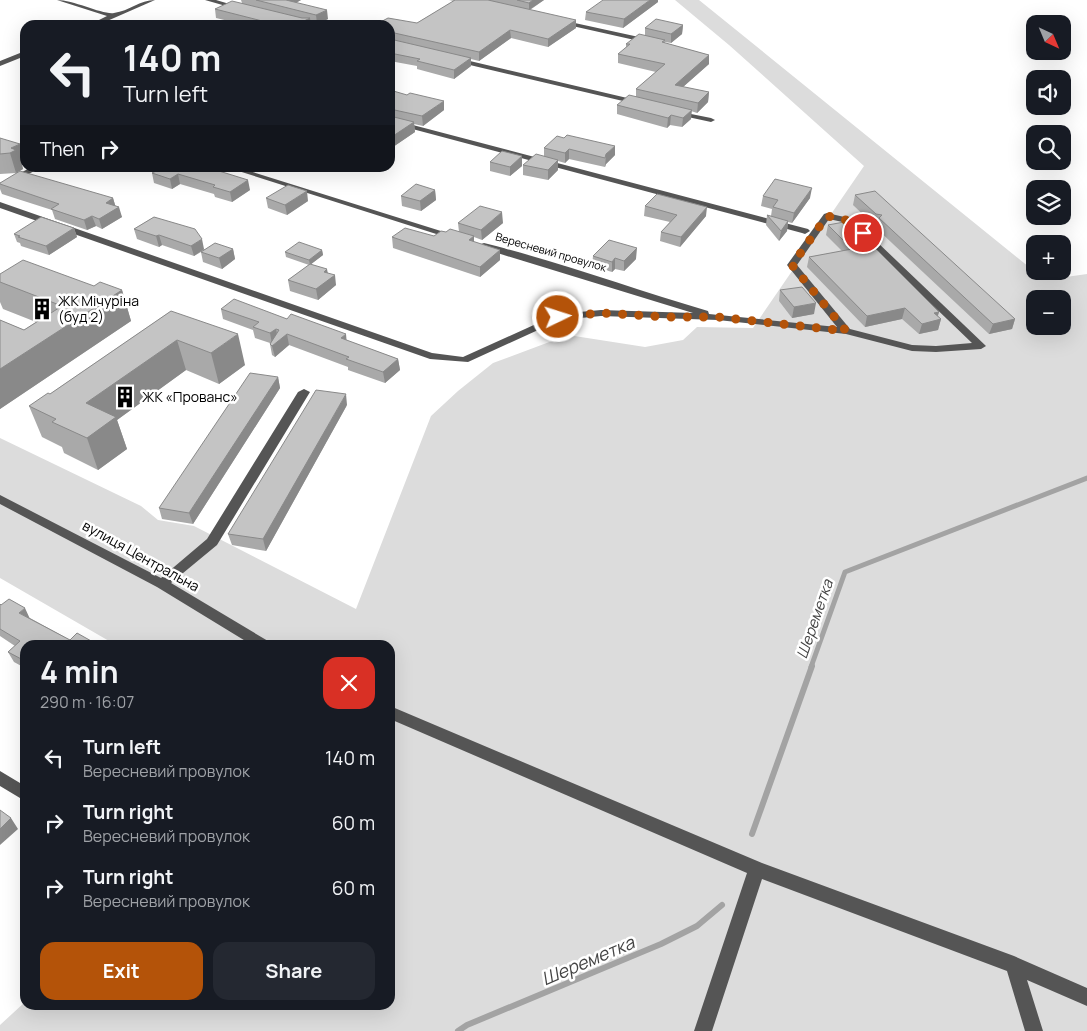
<!DOCTYPE html>
<html lang="en">
<head>
<meta charset="utf-8">
<style>
	:root { --surface:#171b24; --page:#242831; --text:#f1f3f6; --muted:#9ea1a6; --accent:#b45309 }
	body { margin:0; font-family:Manrope,sans-serif; background:var(--page); color:var(--text); height:100vh; display:flex; flex-direction:column; font-size:19px; white-space:nowrap }
	* { box-sizing:border-box; margin:0 }
	p { font-size:16px; color:var(--muted) }
	.icon { flex:none; width:28px; height:28px; fill:none; stroke:currentColor; stroke-width:2; stroke-linecap:round; stroke-linejoin:round }
	.map { position:relative; flex:1; overflow:hidden }
	.sheet { position:absolute; left:20px; top:640px; width:375px; height:370px; display:flex; flex-direction:column; background:var(--surface); border-radius:15px; box-shadow:0 5px 20px #0002 }
	.sheet>* { flex:none }
	.hud { position:absolute; left:20px; top:20px; width:375px; height:152px; border-radius:15px; box-shadow:0 5px 20px #0002; background:#171b24; color:var(--text); overflow:hidden }
	.needle { width:32px; rotate:136deg }
	.fabs { position:absolute; left:1026px; top:15px; display:grid; gap:10px }
	.fabs a { display:grid; place-items:center; width:45px; height:45px; border-radius:10px; background:var(--surface); box-shadow:0 5px 20px #0002; font-size:25px }
	.pin { position:absolute; display:grid; place-items:center; width:42px; height:42px; color:#fff; margin:-21px; border:2px solid #fff; border-radius:50%; box-shadow:0 1px 5px #0007 }
	.me { position:absolute; width:55px; margin:-28px; rotate:86deg; stroke-linejoin:round; filter:drop-shadow(0 0 4px #0008) }
	.turn { display:flex; align-items:center; gap:18px; height:105px; padding:0 20px; font-size:22px }
	.turn .icon { width:65px; height:65px; stroke-width:2.5 }
	.turn b { display:block; font-size:35px; line-height:42px }
	.then { display:flex; align-items:center; height:48px; padding:0 20px; background:#0003; gap:10px; font-size:19px }
	.round { display:grid; place-items:center; flex:none; width:52px; height:52px; border-radius:15px; background:var(--page) }
	.overview { display:flex; align-items:center; justify-content:space-between; height:85px; padding:0 20px }
	h1 { font-size:30px; font-weight:700; line-height:38px }
	.cta { display:flex; gap:10px; margin-top:auto; padding:10px 20px }
	.cta a { flex:1; height:58px; border-radius:15px; background:var(--accent); color:#fff; font-size:20px; font-weight:700; line-height:58px; text-align:center }
	.cta a+a { background:var(--page); color:var(--text) }
	ul { padding:0; list-style:none }
	li { display:flex; align-items:center; gap:15px; height:65px; padding:0 20px }
	li div { flex:1 }
	li b { display:block; font-size:19px }
	li em { font-style:normal }
	.map>svg:first-child { display:block }
</style>
</head>
<body>
<div class="map">
<svg width="1087" height="1031" viewBox="0 0 1087 1031">
	<rect width="100%" height="100%" fill="#fff"/>
	<path fill="#dcdcdc" fill-rule="evenodd" d="M675,0H699L1045,280L1087,274V1031H0V1025L25,1002V1005H390V645H116L0,578V438L141,506L158,520L194,526L356,609L431,416L458,391L493,363L568,335L645,347L683,340L697,327L753,328L864,166L729,45ZM1035,299H1062V326H1035Z"/>
	<g fill="none" stroke-linecap="round" stroke-linejoin="round">
		<path stroke="#a3a3a3" stroke-width="5" d="M811,667L845,572L1087,478"/>
		<path stroke="#a3a3a3" stroke-width="6" d="M752,834L812,666
			M458,1031L467,1025L661,944L697,926L722,905"/>
		<path fill="#555" fill-rule="evenodd" d="M57,0C74,0 103,15 114,13C129,11 140,0 155,0L98,25H89L107,16Z
			M205,0H216L243,8L240,10Z
			M561,20L648,39L652,41L648,43L559,23L558,22Z
			M25,51V56L0,66V61Z
			M453,57L640,101L644,103L640,105L453,61Z
			M671,110L711,118L715,120L711,122L674,114H671Z
			M390,119L808,229L810,231L805,234L802,233L390,123Z
			M30,168H40L0,189V183Z
			M229,168H240L460,237L458,239H452Z
			M0,202L432,353L463,357L558,314L601,310L693,313L481,248V244L484,243C560,262 633,289 708,311L709,314L837,327L787,265L824,214L827,213L853,219L986,346L981,349L936,352L912,351L846,334L718,320L601,316L560,320L468,362L430,359L0,208ZM829,219L847,223L972,343L936,346L912,345L850,329L797,265Z
			M304,389L310,392L217,545L171,583L268,641L270,645H252L157,587L0,504V495L161,578L207,539L298,392Z
			M390,706L762,863L1014,956L1087,988V1006L1027,980L1043,1031H1025L1007,971L762,879L712,1031H694L747,873L390,719Z
			M0,771L25,786V801L0,786Z"/>
	</g>
	<path fill="#a9a9a9" d="M241,0H301L296,3L328,19L317,24L310,22L311,25H245L216,18L215,9L242,3Z
		M449,0H544L530,10L576,28L548,47L511,38L479,61L471,59V66L454,79L417,69V66L390,61V25L417,23L454,1Z
		M658,2L623,28L585,20L586,12Z
		M683,25L682,34L671,43L665,42V43L709,55V64L683,87L709,92L708,102L697,113L691,111V119L682,127L670,125L667,128L617,114V105L636,96V89L656,72L618,63V54L626,48V44L645,35V28Z
		M390,90L444,110L423,126L414,124L415,132L390,149Z
		M0,138L25,159V164L22,165L23,169L16,173L0,174Z
		M564,138L615,155L606,164L605,167L569,159L565,163L558,161V170L548,180L523,175V165L544,156V148Z
		M522,156V166L510,176L490,171V162Z
		M218,168V169L221,170L222,172L250,190L232,202L215,197L214,194L180,184L172,189L154,183L152,173Z
		M0,183L113,198L115,205L122,217L102,229L96,226L87,230L55,219L52,210L2,194L0,189Z
		M435,190L436,200L421,211L402,206L401,196Z
		M855,195L1015,319L1012,329L989,334L876,228L877,225L873,224L853,205Z
		M763,196L810,198L792,223L788,222L787,231L779,241L766,225L767,215L771,216L772,209L761,206Z
		M266,198L308,201L287,215L268,208Z
		M645,206L706,216L680,247L660,241L661,232L670,222L644,216Z
		M154,217L204,249H233L235,259L222,269L203,262L201,252L194,256L162,245L159,247L137,239L134,229Z
		M458,223H503L482,240L474,237V242L500,250V260L480,277L393,248L392,237L434,236L446,232H459Z
		M828,225L939,312L938,316L941,319L938,330L919,334L902,319L865,327L807,267L809,257L842,251L826,235Z
		M74,228L77,237L49,255L21,246L20,243L17,242L14,234Z
		M322,250L323,255L311,264L328,273L336,285L318,300L290,291L288,280L309,265L286,257L285,252Z
		M593,256L636,259L624,271L615,269L612,272L592,266Z
		M0,274L122,290L131,321L0,409V320L24,330L36,322L3,309L0,302Z
		M780,290L814,314L792,318L779,301Z
		M221,309L287,319L398,359L400,370L385,383L348,370V367L289,345L275,357L272,355L270,344V343L255,338L253,330L223,319Z
		M171,311L245,365L219,384L186,370L117,420L127,449L98,470L64,453L62,447L42,437L29,406L50,394Z
		M278,377L280,388L193,524L162,519L159,508Z
		M347,405L266,551L232,545L228,534Z
		M0,604L30,618L70,640L93,642L25,645V668L14,662L8,652L15,646L0,636Z"/>
	<path fill="#898989" d="M284,0H301L286,8Z
		M533,0H544L529,10V3Z
		M650,0H658V2L623,28L624,19Z
		M327,10L328,19L317,24L316,15Z
		M310,18L311,25H296Z
		M576,20V28L548,47V39Z
		M683,25L682,34L671,43V34Z
		M510,30L511,38L479,61V52Z
		M709,55V64L675,94V85Z
		M471,58V66L454,79V70Z
		M709,92L708,102L697,113L698,103Z
		M444,101V110L423,126L422,116Z
		M692,110L691,119L682,127L683,118Z
		M671,115L670,125L667,128L668,118Z
		M414,122L415,132L390,149V138Z
		M20,144L25,159V164L22,165L23,169L16,173L10,153L11,148Z
		M615,146V155L606,164L605,167L606,154Z
		M569,149V159L565,163V153Z
		M522,156V166L510,176V167Z
		M558,160V170L548,180V170Z
		M178,174L180,184L172,189L170,179Z
		M248,180L250,190L232,202L230,192Z
		M812,188L810,198L792,223L794,213Z
		M435,190L436,200L421,211L420,201Z
		M307,191L308,201L287,215L285,205Z
		M113,198L116,208L119,207L122,217L102,229L99,219L106,203Z
		M707,207L706,216L680,247L681,237Z
		M502,212L503,223L482,240L481,230Z
		M92,216L96,226L87,230L84,220Z
		M788,221L787,231L779,241L781,231Z
		M74,228L77,237L49,255L46,246Z
		M159,235L162,245L159,247L156,236Z
		M474,236V246L469,240Z
		M202,239L204,249L194,256L191,246Z
		M637,248L636,259L624,271V261Z
		M233,249L235,259L222,269L219,258Z
		M322,250L323,255L310,265L309,260Z
		M500,250V260L480,277V267Z
		M615,258V269L612,272V262Z
		M327,269L329,279L335,275L336,285L318,300L316,289L324,272Z
		M122,290L131,321L0,409V369Z
		M816,303L814,314L792,318L794,307Z
		M905,308L902,319L865,327L867,316Z
		M939,312L936,320L941,319L938,330L919,334L922,324L934,313Z
		M1015,319L1012,329L989,334L993,324Z
		M276,329L278,339L272,344L270,333Z
		M238,334L245,365L219,384L211,353Z
		M287,334L289,345L275,357L272,346Z
		M346,334L347,345L341,338Z
		M177,340L186,370L117,420L127,449L98,470L87,438L86,403Z
		M398,359L400,370L385,383L383,372Z
		M278,377L280,388L193,524L189,513Z
		M346,394L347,405L266,551L263,539Z
		M25,608L30,619L19,613Z
		M11,818L18,829L0,845V829Z"/>
	<path fill="#c4c4c4" stroke="#898989" d="M256,0H286L327,10L316,15Z
		M455,0H488L576,20L548,39L510,30L479,52L390,32V25H375L388,18L417,23Z
		M517,0H533L529,3Z
		M603,0H650L624,19L586,12Z
		M232,1L302,18H310L296,25H278L215,9Z
		M656,19L683,25L671,34L645,28Z
		M639,34L665,40L662,42L709,55L675,85L709,92L698,103L636,89L665,64L618,54L630,44H626Z
		M390,39L471,58L454,70L417,61L420,59L390,53Z
		M390,90L407,95L410,93L444,101L422,116L390,109Z
		M629,95L692,110L683,118L671,115L668,118L617,105Z
		M390,116L414,122L390,138Z
		M567,135L615,146L606,154L605,158L569,149L565,153L544,148L557,136L564,138Z
		M0,138L20,144L11,148L16,150L10,153L0,154Z
		M502,151L522,156L510,167L490,162Z
		M536,154L558,160L548,170L523,165Z
		M162,168H215L221,170L219,171L248,180L230,192L213,187L215,185L178,174L170,179L152,173Z
		M20,171L113,198L106,203L119,207L99,219L92,216L84,220L51,209L59,204L0,184V183Z
		M775,179L812,188L794,213L773,207L778,200L763,196Z
		M416,184L435,190L420,201L401,196Z
		M288,185L307,191L285,205L266,198Z
		M875,191L1015,319L993,324L879,218L882,215L876,214L855,195Z
		M657,194L707,207L681,237L661,232L677,215L645,206Z
		M480,206L502,212L481,230L458,223Z
		M767,215L788,221L781,231Z
		M41,217L74,228L46,246L18,237L20,236L14,234Z
		M154,217L195,229L202,239L191,246L159,235L156,236L134,229Z
		M844,222L849,226H853L939,312L934,313L941,319L922,324L905,308L867,316L809,257L852,249L828,225Z
		M405,228L434,236L441,231L446,232L450,229L474,236L469,240L500,250L480,267L392,237Z
		M609,240L637,248L624,261L615,258L612,262L593,256Z
		M299,242L322,250L309,260L285,252Z
		M215,243L233,249L219,258L201,252Z
		M23,260L94,286L100,282L122,290L0,369V320L24,330L62,306L0,282V274Z
		M310,264L327,269L324,272L335,275L316,289L288,280Z
		M802,287L816,303L794,307L780,290Z
		M234,299L287,319L291,314L346,334L341,338L398,359L383,372L346,359L349,357L287,334L272,346L270,344L279,330L276,329L270,333L253,327L259,322L221,309Z
		M171,311L238,334L211,353L177,340L86,403L116,417L87,438L52,422L56,419L29,406L48,393L50,394Z
		M250,373L278,377L189,513L159,508Z
		M316,390L346,394L263,539L228,534Z
		M9,599L25,608L19,613L70,640L77,633L93,642L90,645H25V661L8,652L20,641L0,629V604L1,605Z
		M0,810L11,818L0,829Z"/>
	<g fill="none" stroke-linecap="round" stroke-linejoin="round">
		<path stroke="#b45309" stroke-width="9" stroke-dasharray="0 16.2" d="M558,317L601,313L668,317H718L846,331L792,265L827,216L850,221L863,233"/>
	</g>
	<defs>
		<g id="building-bare" transform="scale(1.725)"><path d="M-4-6H4V6H1V3H-1V6H-4ZM-2.5-4.3h1.7v1.8h-1.7ZM.8-4.3h1.7v1.8H.8ZM-2.5-1h1.7V.8h-1.7ZM.8-1h1.7V.8H.8Z" fill="#000" stroke="#fff" stroke-width="2.5" paint-order="stroke"/></g>
	</defs>
	<g fill-rule="evenodd">
		<use href="#building-bare" x="42" y="309"/>
		<use href="#building-bare" x="125" y="397"/>
	</g>
	<g text-anchor="middle" stroke-width="5" stroke-linejoin="round" paint-order="stroke">
		<g font-size="11" fill="#000" stroke="#fff">
			<text transform="translate(551 252) rotate(16)" y="4">Вересневий провулок</text>
		</g>
		<g font-size="14" fill="#000" stroke="#fff" text-anchor="start">
			<text x="58" y="306">ЖК Мічуріна<tspan x="58" dy="16">(буд 2)</tspan></text>
			<text x="142" y="402">ЖК «Прованс»</text>
		</g>
		<g font-size="14" fill="#000" stroke="#fff">
			<text transform="translate(141 556) rotate(29)" y="5">вулиця Центральна</text>
		</g>
		<g font-size="15" font-style="italic" fill="#444" stroke="#fff">
			<text transform="translate(815 619) rotate(-71)" y="5">Шереметка</text>
		</g>
		<g font-size="18" font-style="italic" fill="#444" stroke="#fff">
			<text transform="translate(588 961) rotate(-23)" y="6">Шереметка</text>
		</g>
	</g>
</svg>
<div class="fabs">
<a><svg class="needle" viewBox="-14 -14 28 28"><path d="M0-13l5 13h-10z" fill="#e53935"/><path d="M0 13l5-13h-10z" fill="#9ea1a6"/></svg></a>
<a><svg class="icon" aria-label="sound" viewBox="0 0 24 24"><path d="M4 9h4l5-4v14l-5-4H4zM17 9q2 3 0 6"/></svg></a>
<a><svg class="icon" aria-label="search" viewBox="0 0 24 24"><circle cx="10" cy="10" r="6"/><path d="M15 15l6 6"/></svg></a>
<a><svg class="icon" aria-label="layers" viewBox="0 0 24 24"><path d="M12 4l9 5-9 5-9-5zM3 14l9 5 9-5"/></svg></a>
<a>+</a>
<a>−</a>
</div>
<div class="pin" style="left:863px;top:233px;background:#d93025"><svg class="icon" aria-label="arrive" viewBox="0 0 24 24"><path d="M6 21V4h12l-3 4 3 4H6"/></svg></div>
<svg class="me" style="left:558px;top:317px" viewBox="-20 -20 40 40"><circle r="17" fill="#b45309" stroke="#fff" stroke-width="3"/><path d="M0-11L8 9 0 5-8 9z" fill="#fff"/></svg>
<div class="hud">
<div class="turn"><svg class="icon" aria-label="left" viewBox="0 0 24 24"><path d="M17 20v-9H6M10 6l-5 5 5 5"/></svg><div><b>140 m</b>Turn left</div></div>
<div class="then">Then<svg class="icon" aria-label="right" viewBox="0 0 24 24"><path d="M7 20v-9h11M14 6l5 5-5 5"/></svg></div>
</div>
<section class="sheet">
<div class="overview"><div><h1>4 min</h1><p>290 m · 16:07</p></div><a class="round" style="background:#d93025;color:#fff"><svg class="icon" aria-label="close" viewBox="0 0 24 24"><path d="M6 6l12 12M18 6L6 18"/></svg></a></div>
<ul>
<li><svg class="icon" aria-label="left" viewBox="0 0 24 24"><path d="M17 20v-9H6M10 6l-5 5 5 5"/></svg><div><b>Turn left</b><p>Вересневий провулок</p></div><em>140 m</em></li>
<li><svg class="icon" aria-label="right" viewBox="0 0 24 24"><path d="M7 20v-9h11M14 6l5 5-5 5"/></svg><div><b>Turn right</b><p>Вересневий провулок</p></div><em>60 m</em></li>
<li><svg class="icon" aria-label="right" viewBox="0 0 24 24"><path d="M7 20v-9h11M14 6l5 5-5 5"/></svg><div><b>Turn right</b><p>Вересневий провулок</p></div><em>60 m</em></li>
</ul>
<div class="cta"><a>Exit</a><a>Share</a></div>
</section>
</div>
</body>
</html>
